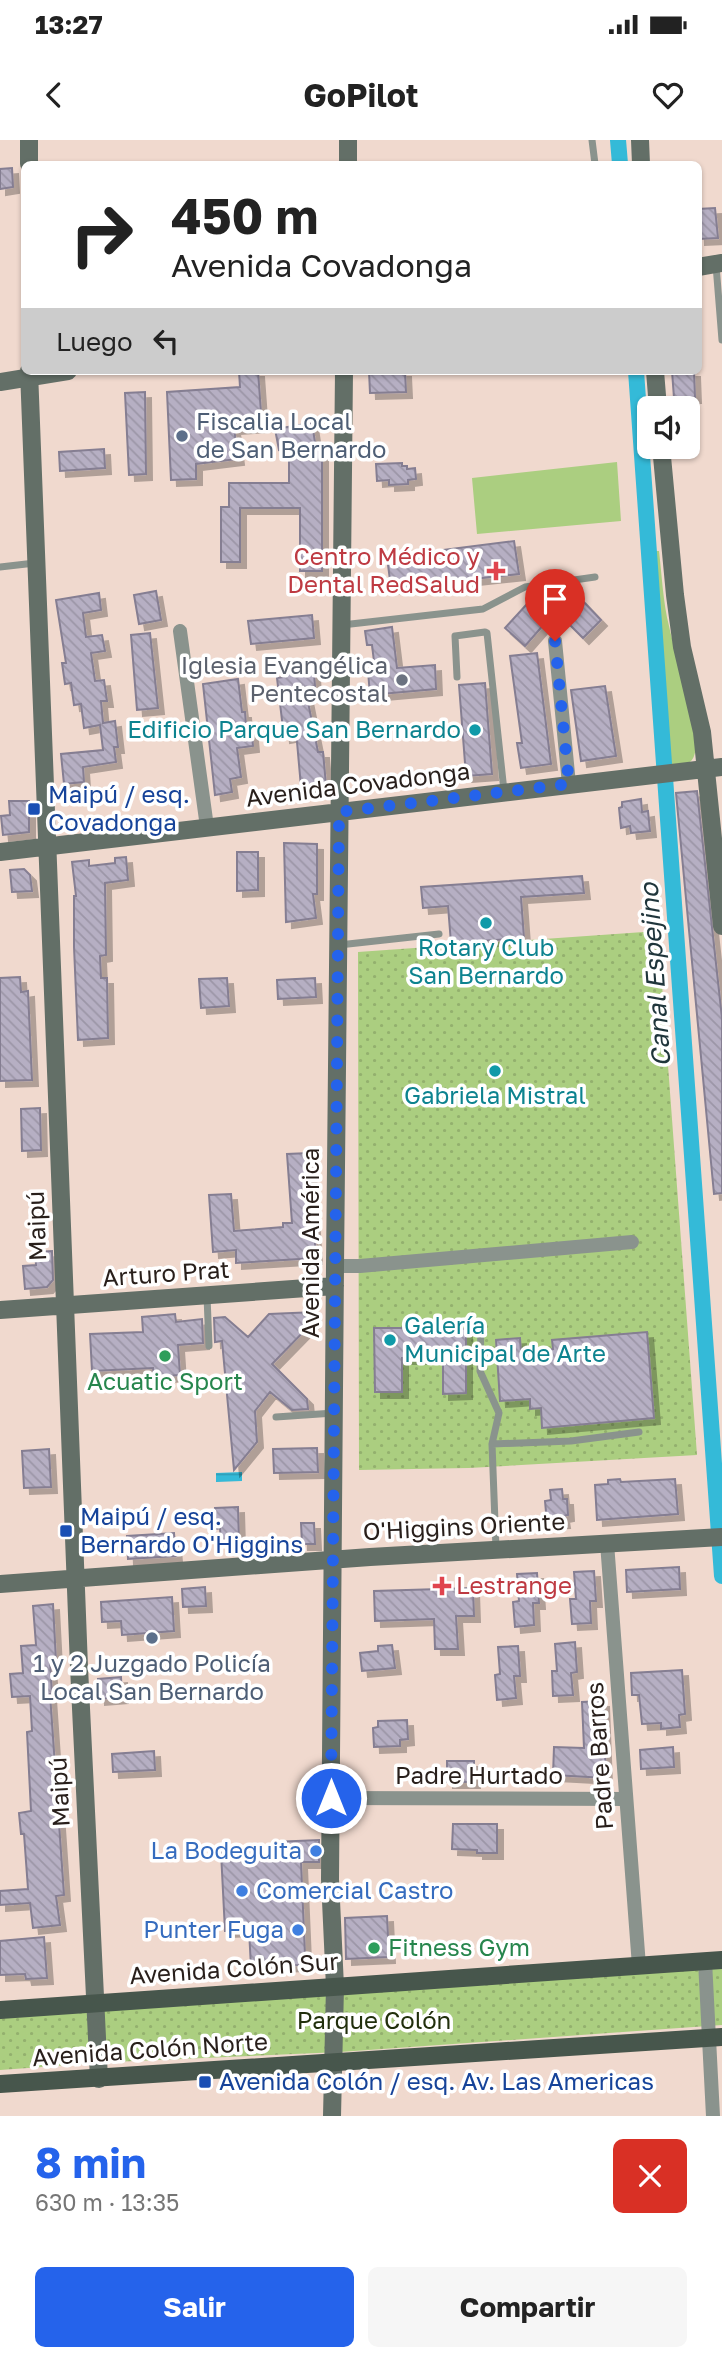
<!DOCTYPE html>
<html lang="es">
<head>
<meta charset="utf-8">
<style>
	:root { --surface:#fff; --page:#f6f6f6; --text:#222; --muted:#767676; --accent:#2563eb }
	body { margin:0; font-family:"Golos Text",sans-serif; background:var(--page); color:var(--text); height:100vh; display:flex; flex-direction:column; font-size:26px; white-space:nowrap }
	* { box-sizing:border-box; margin:0 }
	p { font-size:23px; color:var(--muted) }
	.icon { flex:none; width:38px; height:38px; fill:none; stroke:currentColor; stroke-width:2; stroke-linecap:round; stroke-linejoin:round }
	.map { position:relative; height:1976px; overflow:hidden }
	.sheet { display:flex; flex-direction:column; background:var(--surface); flex:1 }
	.sheet>* { flex:none }
	.top-card { position:absolute; left:21px; top:21px; width:681px; height:214px; border-radius:10px; box-shadow:0 2px 5px #0004; background:#fff; color:var(--text); overflow:hidden }
	.controls { position:absolute; left:637px; top:256px; display:grid; gap:14px }
	.controls a { display:grid; place-items:center; width:63px; height:63px; border-radius:10px; background:var(--surface); box-shadow:0 2px 5px #0004; font-size:35px }
	.pin { position:absolute; display:grid; place-items:center; width:60px; height:60px; color:#fff; margin:-72px -30px; border-radius:50% 50% 50% 0; rotate:-45deg; box-shadow:0 0 7px #0007 }
	.pin .icon { rotate:45deg }
	.me { position:absolute; width:77px; margin:-38px; rotate:0deg; stroke-linejoin:round; filter:drop-shadow(0 0 5px #0008) }
	.turn { display:flex; align-items:center; gap:24px; height:147px; padding:0 35px; font-size:32px }
	.turn .icon { width:91px; height:91px; stroke-width:2.5 }
	.turn b { display:block; font-size:49px; line-height:60px }
	.then { display:flex; align-items:center; height:66px; padding:0 35px; background:#0003; gap:14px; font-size:26px }
	.round { display:grid; place-items:center; flex:none; width:74px; height:74px; border-radius:10px; background:var(--page) }
	.summary { display:flex; align-items:center; justify-content:space-between; height:119px; padding:0 35px }
	h1 { font-size:42px; font-weight:700; line-height:52px; color:var(--accent) }
	.primary-button { display:flex; gap:14px; margin-top:auto; padding:14px 35px }
	.primary-button a { flex:1; height:80px; border-radius:10px; background:var(--accent); color:#fff; font-size:28px; font-weight:700; line-height:80px; text-align:center }
	.primary-button a+a { background:var(--page); color:var(--text) }
	.status { display:flex; justify-content:space-between; align-items:center; height:49px; padding:0 35px; background:var(--surface); direction:ltr }
	.status svg { height:19px; fill:currentColor }
	header { display:flex; justify-content:space-between; align-items:center; height:91px; padding:0 35px; background:var(--surface); font-size:32px; font-weight:700 }
	.map>svg:first-child { display:block }
</style>
</head>
<body>
<div class="status"><b>13:27</b><svg viewBox="0 0 49 12"><path d="M0 12V9h3v3zM5 12V6h3v6zM10 12V3h3v9zM15 12V0h3v12zM26 1h20v11H26zM47 4h2v5h-2z"/></svg></div>
<header><svg class="icon" aria-label="back" viewBox="0 0 24 24"><path d="M15 5l-7 7 7 7"/></svg>GoPilot<svg class="icon" aria-label="heart" viewBox="0 0 24 24"><path d="M12 20l-8-8c-3-5 5-10 8-4 3-6 11-1 8 4z"/></svg></header>
<div class="map">
<svg width="722" height="1976" viewBox="0 0 722 1976">
	<defs>
		<pattern id="park-dots" width="8" height="8" patternUnits="userSpaceOnUse" patternTransform="scale(1.75)"><rect width="8" height="8" fill="#abce80"/><path d="M2 2h.1M6 6h.1" fill="none" stroke="#93b06e" stroke-width="1.8" stroke-linecap="round"/></pattern>
		<pattern id="water-rules" width="6" height="5" patternUnits="userSpaceOnUse" patternTransform="scale(1.75)"><rect width="6" height="5" fill="#34bad8"/><path d="M0 2.5h6" fill="none" stroke="#2e9fb9"/></pattern>
		<pattern id="building-back-hatch" width="6" height="6" patternUnits="userSpaceOnUse" patternTransform="scale(1.75)"><rect width="6" height="6" fill="#b6afc3"/><path d="M-1 5l2 2M0 0l6 6M5-1l2 2" fill="none" stroke="#9c96a7"/></pattern>
		<filter id="shadow"><feDropShadow dx="6" dy="6" stdDeviation="0" flood-color="#0004"/></filter>
	</defs>
	<rect width="100%" height="100%" fill="#f0d9ce"/>
	<path fill="#abce80" d="M617,322L621,381L477,394L472,338Z
		M650,411H659C662,436 663,462 669,486C675,516 704,590 694,616C691,626 679,624 671,625Z"/>
	<path fill="url(#park-dots)" d="M658,791L697,1315L469,1328L359,1330L358,812Z
		M722,1828V1885L340,1912L112,1922L0,1930V1876Z"/>
	<path fill="url(#water-rules)" d="M242,1332V1341L216,1342V1333Z"/>
	<g fill="none" stroke-linecap="round" stroke-linejoin="round">
		<path stroke="#34bad8" stroke-width="16" d="M618,0L620,24
			M636,231L722,1436"/>
	</g>
	<path fill="url(#building-back-hatch)" stroke="#857e92" stroke-width="2" filter="url(#shadow)" d="M12,28L13,47L0,49V29Z
		M715,68L718,98L699,99L698,69Z
		M239,231H258L262,286L234,288L238,319L196,324V339L171,340L167,252L240,247Z
		M369,231H405L406,252L370,253Z
		M672,231H694L695,257L674,258Z
		M145,252L146,334L129,335L125,253Z
		M312,283L316,309H322V431H300V368H240V422H221V367H229V343H289V308L279,310L275,289Z
		M104,309L105,328L60,331L59,312Z
		M402,323V326H407V329L415,328L416,339L408,340V344L389,345V340L377,341L376,324Z
		M514,401L519,434L391,448L387,417Z
		M156,451L161,480L139,484L134,455Z
		M99,453L101,470L83,473L86,497L102,495L105,511L91,513L95,541L104,540L107,561H101L103,583L115,581L118,607H114L116,622L83,627L84,642L64,644L61,614L103,610L100,585L84,588L81,564L74,565L71,543L65,544L62,523H66L56,460Z
		M580,458L601,480L583,498L561,476Z
		M527,464L546,482L525,506L505,488Z
		M312,475L314,498L251,504L248,481Z
		M392,487L397,528L435,525L436,549L370,555L368,531L375,530L372,505H367L365,491Z
		M150,493L158,568L137,570L131,495Z
		M537,513L551,624L521,628L517,603H522L510,516Z
		M295,530V532L312,530L314,534L315,546L305,547L318,612H323L326,645L301,647L297,602L295,595L284,597L277,538L284,537V531Z
		M238,539L242,572H245L246,585H251L253,606L237,608L241,637L230,639L232,652L215,655L203,544Z
		M485,543L492,634L466,636L459,545Z
		M605,546L616,616L581,621L571,550Z
		M697,651L722,878V1053L714,1054L676,653Z
		M641,659L642,672L648,671L650,691L631,693L630,686L621,688L619,668L622,667V662Z
		M9,661H29V692L3,695L1,676L10,675Z
		M284,703L317,704V754H313L316,778L286,782Z
		M237,712H258V750L237,751Z
		M126,717L128,740L105,743L106,815L100,816L101,838H107L108,898L78,900L74,807V756H76L72,722L89,720V726L115,723V718Z
		M24,729L30,735L32,751L12,752L10,730Z
		M582,736L584,753L521,757L524,798L451,803L448,766L423,768L421,747Z
		M20,837L21,852L28,851L32,940L0,941V838Z
		M227,838L229,866L201,868L199,839Z
		M315,838L316,857L278,859L277,840Z
		M40,968L41,1010L22,1011L21,969Z
		M309,1013L316,1118L236,1123V1110L213,1112L209,1055L231,1054L234,1091L283,1087V1083H292L287,1014Z
		M52,1111L53,1140L47,1147L25,1149L23,1126L36,1125L35,1112Z
		M315,1172V1180L272,1224L307,1259L308,1269L292,1270L270,1252L255,1271L257,1302L234,1330L222,1201L215,1202L214,1178L225,1177L248,1197L269,1174Z
		M175,1174L176,1182L202,1179L203,1203L178,1205L180,1235L154,1237L153,1228L92,1231L90,1194L143,1192L142,1177Z
		M415,1184H428V1189H466V1253L443,1254V1218H402V1252H375L374,1188H415Z
		M647,1192L654,1278L542,1288L541,1268L530,1269V1259L500,1261L496,1200L520,1198L521,1212L553,1209L552,1200Z
		M317,1308L318,1332L274,1333L273,1309Z
		M49,1309L51,1347L24,1348L22,1311Z
		M620,1339L621,1342L675,1339L678,1374L597,1380L595,1345L608,1344V1340Z
		M562,1349L563,1359H567L568,1375L563,1376L564,1382L547,1383L545,1361L551,1360L550,1350Z
		M238,1367L239,1401L221,1402L220,1388L216,1389L215,1368Z
		M301,1383H314L315,1404H302Z
		M174,1393L176,1416L128,1419L127,1396Z
		M679,1427L680,1449L627,1452L626,1430Z
		M594,1431L596,1461H590L591,1483L572,1484L570,1459H576L574,1432Z
		M537,1433L539,1463H533L534,1485L515,1487L513,1462L519,1461L517,1434Z
		M205,1447L206,1466L183,1467L182,1449Z
		M473,1448L474,1476H456L458,1509H435L434,1479L375,1481L374,1451Z
		M172,1457L174,1491L122,1495L121,1481L102,1482L101,1462Z
		M53,1464L56,1521H50L52,1554H50L64,1755L56,1756L60,1785L33,1788L30,1763L0,1765V1751L28,1749L24,1694H21L19,1673L31,1671L27,1592L32,1591L30,1556L12,1557L10,1534L23,1533L21,1506L36,1505L33,1466Z
		M575,1502L577,1532L571,1533L573,1555L553,1556L552,1531H557L555,1504Z
		M392,1505L395,1528L362,1531L360,1513L378,1511V1506Z
		M518,1506L520,1536H514L516,1558L497,1560L495,1535L500,1534L498,1507Z
		M682,1530L685,1574L679,1575L680,1587L661,1589V1583L642,1584L639,1555H632L631,1533Z
		M121,1537L122,1557L99,1559L98,1539Z
		M603,1561L606,1638L553,1635L554,1607L584,1608L582,1562Z
		M407,1580L408,1599L400,1600V1606L374,1607L373,1588L378,1587V1581Z
		M673,1607L674,1627L641,1629L640,1610Z
		M154,1611L155,1630L113,1632L112,1614Z
		M447,1621H474V1642H447Z
		M453,1684H497V1713H477V1710L452,1709Z
		M319,1700V1722H301L305,1815L299,1825L251,1827L249,1790L225,1791L221,1712L273,1710V1702Z
		M387,1776L389,1817L346,1819L345,1778Z
		M44,1797L47,1838L26,1839L25,1834L0,1835V1801Z"/>
	<g fill="none" stroke-linecap="round" stroke-linejoin="round">
		<path stroke="#8a938d" stroke-width="7" d="M592,0L595,24
			M716,125L722,200
			M0,427L35,423
			M342,485L483,469L525,447L595,437
			M457,537L455,496L485,492L487,493L504,651
			M339,805L439,794
			M207,1156L209,1206
			M481,1185L480,1231L499,1273L492,1304
			M276,1277L334,1273
			M496,1408L492,1304L571,1301L639,1292"/>
		<path stroke="#8a938d" stroke-width="14" d="M180,491L207,687
			M555,501L569,644
			M335,1126H360L632,1102
			M607,1403L639,1826
			M331,1658L626,1659
			M705,1821L713,1976"/>
		<path stroke="#636f67" stroke-width="18" d="M29,0V24
			M640,0L641,24
			M348,24V0
			M698,127L722,123
			M29,231L79,1527L99,1939
			M655,231L658,268
			M0,242L68,231
			M661,306L675,455L682,507L702,592L722,786
			M0,712L722,627
			M0,1170L335,1146
			M0,1444L370,1417L722,1397
			M332,1976L335,1847L330,1739L335,1126L344,231"/>
		<path stroke="#47564c" stroke-width="18" d="M0,1870L722,1820
			M0,1944L722,1897"/>
	</g>
	<g fill="none" stroke-linecap="round" stroke-linejoin="round">
		<path stroke="#2563eb" stroke-width="12" stroke-dasharray="0 21.6" d="M331,1658L339,672L569,644L555,501"/>
	</g>
	<g fill="#5c6f8a" stroke="#fff" stroke-width="2.5">
		<circle cx="182" cy="296" r="7"/>
		<circle cx="152" cy="1498" r="7"/>
	</g>
	<g fill="#e0444e" stroke="#fff" stroke-width="2.5">
		<path d="M492.5 420.5h7v7h7v7h-7v7h-7v-7h-7v-7h7z"/>
		<path d="M438.5 1435.5h7v7h7v7h-7v7h-7v-7h-7v-7h7z"/>
	</g>
	<circle fill="#6b7280" stroke="#fff" stroke-width="2.5" cx="402" cy="540" r="7"/>
	<g fill="#0f9aa8" stroke="#fff" stroke-width="2.5">
		<circle cx="475" cy="590" r="7"/>
		<circle cx="486" cy="783" r="7"/>
		<circle cx="495" cy="931" r="7"/>
		<circle cx="390" cy="1200" r="7"/>
	</g>
	<g fill="#1a4fb4" stroke="#fff" stroke-width="2.5">
		<rect x="27" y="662" width="14" height="14" rx="3.5"/>
		<rect x="59" y="1384" width="14" height="14" rx="3.5"/>
		<rect x="198" y="1935" width="14" height="14" rx="3.5"/>
	</g>
	<g fill="#2e9e5b" stroke="#fff" stroke-width="2.5">
		<circle cx="165" cy="1216" r="7"/>
		<circle cx="374" cy="1808" r="7"/>
	</g>
	<g fill="#3f7fe0" stroke="#fff" stroke-width="2.5">
		<circle cx="316" cy="1711" r="7"/>
		<circle cx="242" cy="1751" r="7"/>
		<circle cx="298" cy="1790" r="7"/>
	</g>
	<g text-anchor="middle" stroke-width="7" stroke-linejoin="round" paint-order="stroke">
		<g font-size="24" fill="#4e5e75" stroke="#fff" text-anchor="start">
			<text x="196" y="290">Fiscalia Local<tspan x="196" dy="28">de San Bernardo</tspan></text>
			<text x="152" y="1532" text-anchor="middle">1 y 2 Juzgado Policía<tspan x="152" dy="28">Local San Bernardo</tspan></text>
		</g>
		<g font-size="24" fill="#be3a42" stroke="#fff" text-anchor="end">
			<text x="480" y="425">Centro Médico y<tspan x="480" dy="28">Dental RedSalud</tspan></text>
			<text x="456" y="1454" text-anchor="start">Lestrange</text>
		</g>
		<g font-size="24" fill="#5b616d" stroke="#fff" text-anchor="end">
			<text x="388" y="534">Iglesia Evangélica<tspan x="388" dy="28">Pentecostal</tspan></text>
		</g>
		<g font-size="24" fill="#0d838f" stroke="#fff">
			<text x="461" y="598" text-anchor="end">Edificio Parque San Bernardo</text>
			<text x="486" y="816">Rotary Club<tspan x="486" dy="28">San Bernardo</tspan></text>
			<text x="495" y="964">Gabriela Mistral</text>
			<text x="404" y="1194" text-anchor="start">Galería<tspan x="404" dy="28">Municipal de Arte</tspan></text>
		</g>
		<g font-size="24" fill="#281f1b" stroke="#fff">
			<text transform="translate(358 645) rotate(-7)" y="8">Avenida Covadonga</text>
			<text transform="translate(37 1086) rotate(-92)" y="8">Maipú</text>
			<text transform="translate(311 1103) rotate(-90)" y="8">Avenida América</text>
			<text transform="translate(166 1134) rotate(-4)" y="8">Arturo Prat</text>
			<text transform="translate(464 1387) rotate(-3)" y="8">O'Higgins Oriente</text>
			<text transform="translate(600 1616) rotate(-94)" y="8">Padre Barros</text>
			<text x="479" y="1644">Padre Hurtado</text>
			<text transform="translate(60 1652) rotate(-93)" y="8">Maipú</text>
			<text transform="translate(234 1829) rotate(-4)" y="8">Avenida Colón Sur</text>
			<text transform="translate(150 1910) rotate(-4)" y="8">Avenida Colón Norte</text>
		</g>
		<g font-size="24" fill="#164399" stroke="#fff" text-anchor="start">
			<text x="48" y="663">Maipú / esq.<tspan x="48" dy="28">Covadonga</tspan></text>
			<text x="80" y="1385">Maipú / esq.<tspan x="80" dy="28">Bernardo O'Higgins</tspan></text>
			<text x="219" y="1950">Avenida Colón / esq. Av. Las Americas</text>
		</g>
		<g font-size="24" fill="#27864d" stroke="#fff">
			<text x="165" y="1250">Acuatic Sport</text>
			<text x="388" y="1816" text-anchor="start">Fitness Gym</text>
		</g>
		<g font-size="24" fill="#366cbe" stroke="#fff" text-anchor="end">
			<text x="302" y="1719">La Bodeguita</text>
			<text x="256" y="1759" text-anchor="start">Comercial Castro</text>
			<text x="284" y="1798">Punter Fuga</text>
		</g>
		<g font-size="24" fill="#212f0c" stroke="#fff">
			<text x="374" y="1889">Parque Colón</text>
		</g>
		<g font-size="26" font-style="italic" fill="#1f353b" stroke="#fff">
			<text transform="translate(655 835) rotate(-94)" y="9">Canal Espejino</text>
		</g>
	</g>
</svg>
<div class="controls">
<a><svg class="icon" aria-label="sound" viewBox="0 0 24 24"><path d="M4 9h4l5-4v14l-5-4H4zM17 9q2 3 0 6"/></svg></a>
</div>
<div class="pin" style="left:555px;top:501px;background:#d93025"><svg class="icon" aria-label="arrive" viewBox="0 0 24 24"><path d="M6 21V4h12l-3 4 3 4H6"/></svg></div>
<svg class="me" style="left:331px;top:1658px" viewBox="-20 -20 40 40"><circle r="17" fill="#2563eb" stroke="#fff" stroke-width="3"/><path d="M0-11L8 9 0 5-8 9z" fill="#fff"/></svg>
<div class="top-card">
<div class="turn"><svg class="icon" aria-label="right" viewBox="0 0 24 24"><path d="M7 20v-9h11M14 6l5 5-5 5"/></svg><div><b>450 m</b>Avenida Covadonga</div></div>
<div class="then">Luego<svg class="icon" aria-label="left" viewBox="0 0 24 24"><path d="M17 20v-9H6M10 6l-5 5 5 5"/></svg></div>
</div>
</div>
<section class="sheet">
<div class="summary"><div><h1>8 min</h1><p>630 m · 13:35</p></div><a class="round" style="background:#d93025;color:#fff"><svg class="icon" aria-label="close" viewBox="0 0 24 24"><path d="M6 6l12 12M18 6L6 18"/></svg></a></div>
<div class="primary-button"><a>Salir</a><a>Compartir</a></div>
</section>
</body>
</html>
